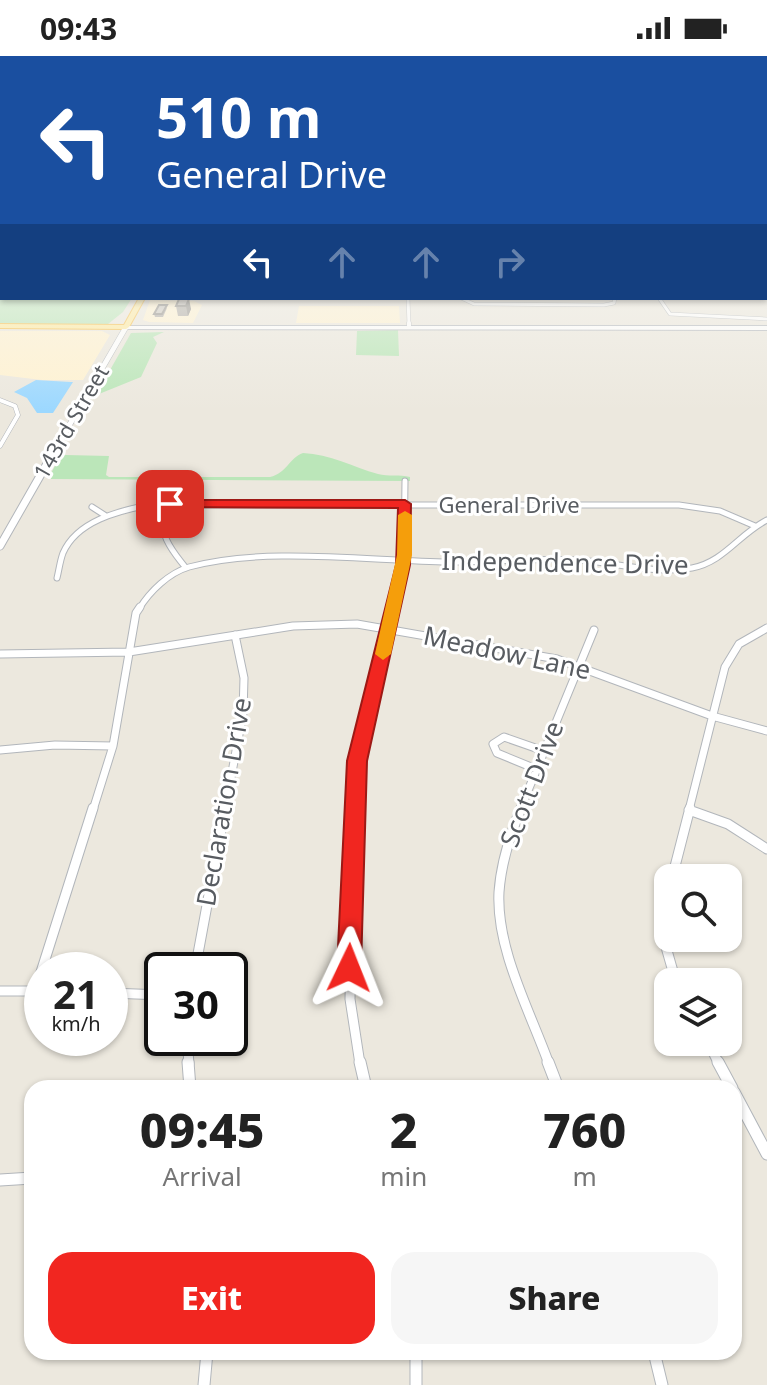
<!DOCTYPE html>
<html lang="en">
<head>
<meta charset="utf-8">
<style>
	:root { --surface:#fff; --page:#f6f6f6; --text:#222; --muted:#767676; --accent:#f12620 }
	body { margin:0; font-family:"Noto Sans",sans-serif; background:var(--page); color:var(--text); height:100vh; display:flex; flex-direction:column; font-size:30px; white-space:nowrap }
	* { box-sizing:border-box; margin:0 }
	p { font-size:26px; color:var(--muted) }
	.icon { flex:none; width:44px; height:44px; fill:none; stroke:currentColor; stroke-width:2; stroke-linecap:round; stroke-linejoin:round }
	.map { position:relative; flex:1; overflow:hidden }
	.drawer { position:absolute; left:24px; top:1024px; width:718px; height:280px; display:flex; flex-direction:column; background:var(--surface); border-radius:24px; box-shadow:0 2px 6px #0004 }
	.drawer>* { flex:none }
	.banner { position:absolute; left:0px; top:0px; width:768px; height:244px; box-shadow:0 2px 6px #0004; background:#1a4fa0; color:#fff; overflow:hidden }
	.controls { position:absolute; left:654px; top:808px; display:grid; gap:16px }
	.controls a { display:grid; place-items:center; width:88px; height:88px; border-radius:16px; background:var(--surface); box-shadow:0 2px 6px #0004; font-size:40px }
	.speed { position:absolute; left:24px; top:896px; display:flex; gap:16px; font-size:40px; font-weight:700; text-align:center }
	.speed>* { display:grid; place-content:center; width:104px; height:104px; border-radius:50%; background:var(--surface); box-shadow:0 2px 6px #0004; line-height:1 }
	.speed small { font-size:20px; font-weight:400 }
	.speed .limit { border:4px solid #111; border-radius:12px; background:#fff; color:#111 }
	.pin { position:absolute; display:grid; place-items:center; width:68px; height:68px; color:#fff; margin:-34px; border-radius:16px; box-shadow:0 4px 12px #0006 }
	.me { position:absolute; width:88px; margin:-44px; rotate:2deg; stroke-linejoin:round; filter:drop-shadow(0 0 6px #0008) }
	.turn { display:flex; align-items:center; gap:28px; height:168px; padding:0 24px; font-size:36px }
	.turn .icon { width:104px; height:104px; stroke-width:2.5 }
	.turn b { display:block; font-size:56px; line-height:68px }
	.lanes { display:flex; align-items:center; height:76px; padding:0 24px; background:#0003; justify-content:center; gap:40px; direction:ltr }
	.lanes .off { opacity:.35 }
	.eta { display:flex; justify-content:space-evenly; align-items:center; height:136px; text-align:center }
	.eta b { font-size:48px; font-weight:800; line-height:56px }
	.action { display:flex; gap:16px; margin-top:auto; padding:16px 24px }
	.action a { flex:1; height:92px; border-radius:24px; background:var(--accent); color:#fff; font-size:32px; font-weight:800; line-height:92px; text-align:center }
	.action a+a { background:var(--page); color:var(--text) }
	.status { display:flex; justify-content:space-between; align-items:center; height:56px; padding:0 40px; background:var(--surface); direction:ltr }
	.status svg { height:22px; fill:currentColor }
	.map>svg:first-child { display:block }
</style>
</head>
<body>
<div class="status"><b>09:43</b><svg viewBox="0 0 49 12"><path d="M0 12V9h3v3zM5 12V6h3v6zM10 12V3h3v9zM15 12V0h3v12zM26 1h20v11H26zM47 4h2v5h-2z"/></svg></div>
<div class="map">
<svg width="767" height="1329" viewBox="0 0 767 1329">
	<rect width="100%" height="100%" fill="#ece8de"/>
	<path fill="#fff2d1" d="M150,244L194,245L202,249L193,267L149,266L143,264Z
		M299,250H399L400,267H296Z
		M0,275H102L110,279L83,324H42L0,319Z"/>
	<path fill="#bbe6b9" d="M0,181L2,242H132L123,256L108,268H0Z
		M398,274L399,300L356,299L357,275Z
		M164,276L153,281L157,287L141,321L99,338L93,344L131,277Z
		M303,397C330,398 353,411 378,418C388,421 400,418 410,421V425L51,423L50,419L61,399H66L109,400L106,419L109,421H270C287,417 289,402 303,397Z"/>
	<path fill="#9cd8ff" d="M36,324L71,326H73L53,357H37L27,342L14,336Z"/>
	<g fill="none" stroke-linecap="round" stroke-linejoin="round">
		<g stroke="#b2b6bb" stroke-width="4">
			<path id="minor-far5" d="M408,242L409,269
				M461,242L474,248L604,249L614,247L615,242
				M659,242L670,258L767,263"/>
		</g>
		<g stroke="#b2b6bb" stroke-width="5">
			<path id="minor-far4" d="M409,267V271
				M0,344L15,350L18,359L0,390"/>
		</g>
		<g stroke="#b2b6bb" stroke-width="7">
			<path id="minor-far3" d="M172,422C158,465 156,476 186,512
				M92,451L106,460
				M57,522C59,514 60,505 63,497C77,465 118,455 149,449H679L720,455L755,470
				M139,553C150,535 169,517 189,511C265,490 370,505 449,506C492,506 534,502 577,504C614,506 654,519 692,512C724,506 739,478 767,464
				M392,553L404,504L405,425"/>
		</g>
		<g stroke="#b2b6bb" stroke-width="9">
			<path id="minor-far2" d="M0,598L129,596L293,570L357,568L557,603L712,660L767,675
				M0,694L55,689L113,690
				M536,713L497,697L493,688L504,681L544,695
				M93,754L113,690L136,557L140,551
				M225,754L243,657L244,622L235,579
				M354,754L360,690L393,551
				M520,754L594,574
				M689,754L725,611L739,588L767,572"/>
		</g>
		<g stroke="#b2b6bb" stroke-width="11">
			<path id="minor-far1" d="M354,752L350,943L360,1008
				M521,752C510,779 501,806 499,836C496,893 530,955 549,1008
				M689,754L728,768L767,793
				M672,822L690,752
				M668,839L664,884L676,926
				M195,914L225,752
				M0,935H42
				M35,935L93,752
				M110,937L162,939
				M187,982L189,1008
				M708,986L719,1008"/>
		</g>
		<g stroke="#b2b6bb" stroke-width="13">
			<path id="minor" d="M188,1006L190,1032
				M360,1006L366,1032
				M548,1006L558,1032
				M718,1006L732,1032
				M734,1036L767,1098
				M0,1124L32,1122
				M416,1296V1329
				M654,1296L662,1329
				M204,1329L207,1296"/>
		</g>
		<g stroke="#b2b6bb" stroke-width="6">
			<path id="tertiary-far1" d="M55,394L126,271"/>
		</g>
		<g stroke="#b2b6bb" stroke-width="9">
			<path id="tertiary" d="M0,490L56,392"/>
		</g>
		<g stroke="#b5b9bf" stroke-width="2">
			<path id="secondary" d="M124,270H767V274L126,273L123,271Z"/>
		</g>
		<g stroke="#f8c04c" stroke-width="2">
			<path id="primary" d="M139,242H145L129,271L126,273L0,272V268L124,269Z"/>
		</g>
		<use href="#minor-far5" stroke="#fff" stroke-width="3"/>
		<use href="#minor-far4" stroke="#fff" stroke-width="4"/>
		<use href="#minor-far3" stroke="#fff" stroke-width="5"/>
		<use href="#minor-far2" stroke="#fff" stroke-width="7"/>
		<use href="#minor-far1" stroke="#fff" stroke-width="9"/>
		<use href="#minor" stroke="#fff" stroke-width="11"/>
		<use href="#tertiary-far1" stroke="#fff" stroke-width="5"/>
		<use href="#tertiary" stroke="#fff" stroke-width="7"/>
		<use href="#secondary" fill="#fff" fill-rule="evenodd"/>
		<use href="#primary" fill="#ffeba1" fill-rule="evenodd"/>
	</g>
	<path fill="#ada9a3" d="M179,243L191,253L188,260H178L176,250Z
		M167,252L163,261H155L154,258Z"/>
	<path fill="#8d8a85" d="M189,243L191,253L188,260L186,250Z"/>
	<path fill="#c9c5be" stroke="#8d8a85" stroke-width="2" d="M179,243H189L186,250H176Z
		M159,249H167L162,258H154Z"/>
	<linearGradient id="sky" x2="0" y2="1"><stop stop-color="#89c2f1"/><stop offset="0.48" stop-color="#f6f5f0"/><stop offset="1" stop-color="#f6f5f0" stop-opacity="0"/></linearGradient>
	<rect width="767" height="355" fill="url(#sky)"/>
	<path fill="#f12620" stroke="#9d1915" stroke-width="2" d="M170,444H405L411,448L410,509L367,705L361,912L357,920L349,924L341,920L337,912L347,705L396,509L398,452L165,451V445Z"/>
	<path fill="#f59e0b" d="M405,455L412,459V499L391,598L383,604L375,598L397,499L398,459Z"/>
	<g text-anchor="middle" stroke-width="6" stroke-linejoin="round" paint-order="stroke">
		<g font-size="22" fill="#585c61" stroke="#fff">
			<text transform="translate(71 366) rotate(-60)" y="8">143rd Street</text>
			<text x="509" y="457">General Drive</text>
		</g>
		<g font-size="26" fill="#585c61" stroke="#fff">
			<text transform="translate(565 507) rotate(1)" y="9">Independence Drive</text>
			<text transform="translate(507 597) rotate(12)" y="9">Meadow Lane</text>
			<text transform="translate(532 728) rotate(-69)" y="9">Scott Drive</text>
			<text transform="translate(224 746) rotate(-80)" y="9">Declaration Drive</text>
		</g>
	</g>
</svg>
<div class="controls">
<a><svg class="icon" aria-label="search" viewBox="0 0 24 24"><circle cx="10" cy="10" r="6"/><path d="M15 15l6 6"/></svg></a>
<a><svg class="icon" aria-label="layers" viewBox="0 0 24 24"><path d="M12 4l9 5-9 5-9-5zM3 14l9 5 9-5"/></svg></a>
</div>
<div class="speed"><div>21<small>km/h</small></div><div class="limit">30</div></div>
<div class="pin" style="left:170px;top:448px;background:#d93025"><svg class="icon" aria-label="arrive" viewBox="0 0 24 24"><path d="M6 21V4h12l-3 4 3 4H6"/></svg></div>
<svg class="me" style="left:349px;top:912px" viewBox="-20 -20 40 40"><path d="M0-17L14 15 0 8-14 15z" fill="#f12620" stroke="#fff" stroke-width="4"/></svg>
<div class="banner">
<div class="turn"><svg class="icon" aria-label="left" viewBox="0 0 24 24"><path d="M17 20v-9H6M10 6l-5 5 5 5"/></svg><div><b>510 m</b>General Drive</div></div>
<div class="lanes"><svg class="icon" aria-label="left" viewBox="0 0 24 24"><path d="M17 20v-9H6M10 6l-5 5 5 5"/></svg><svg class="icon off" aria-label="ahead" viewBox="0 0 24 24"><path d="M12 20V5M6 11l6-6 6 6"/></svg><svg class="icon off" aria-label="ahead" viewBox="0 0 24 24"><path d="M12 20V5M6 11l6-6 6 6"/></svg><svg class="icon off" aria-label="right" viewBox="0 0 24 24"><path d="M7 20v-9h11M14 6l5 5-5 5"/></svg></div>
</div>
<section class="drawer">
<div class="eta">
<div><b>09:45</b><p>Arrival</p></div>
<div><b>2</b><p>min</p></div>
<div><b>760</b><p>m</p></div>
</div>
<div class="action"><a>Exit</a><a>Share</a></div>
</section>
</div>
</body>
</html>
